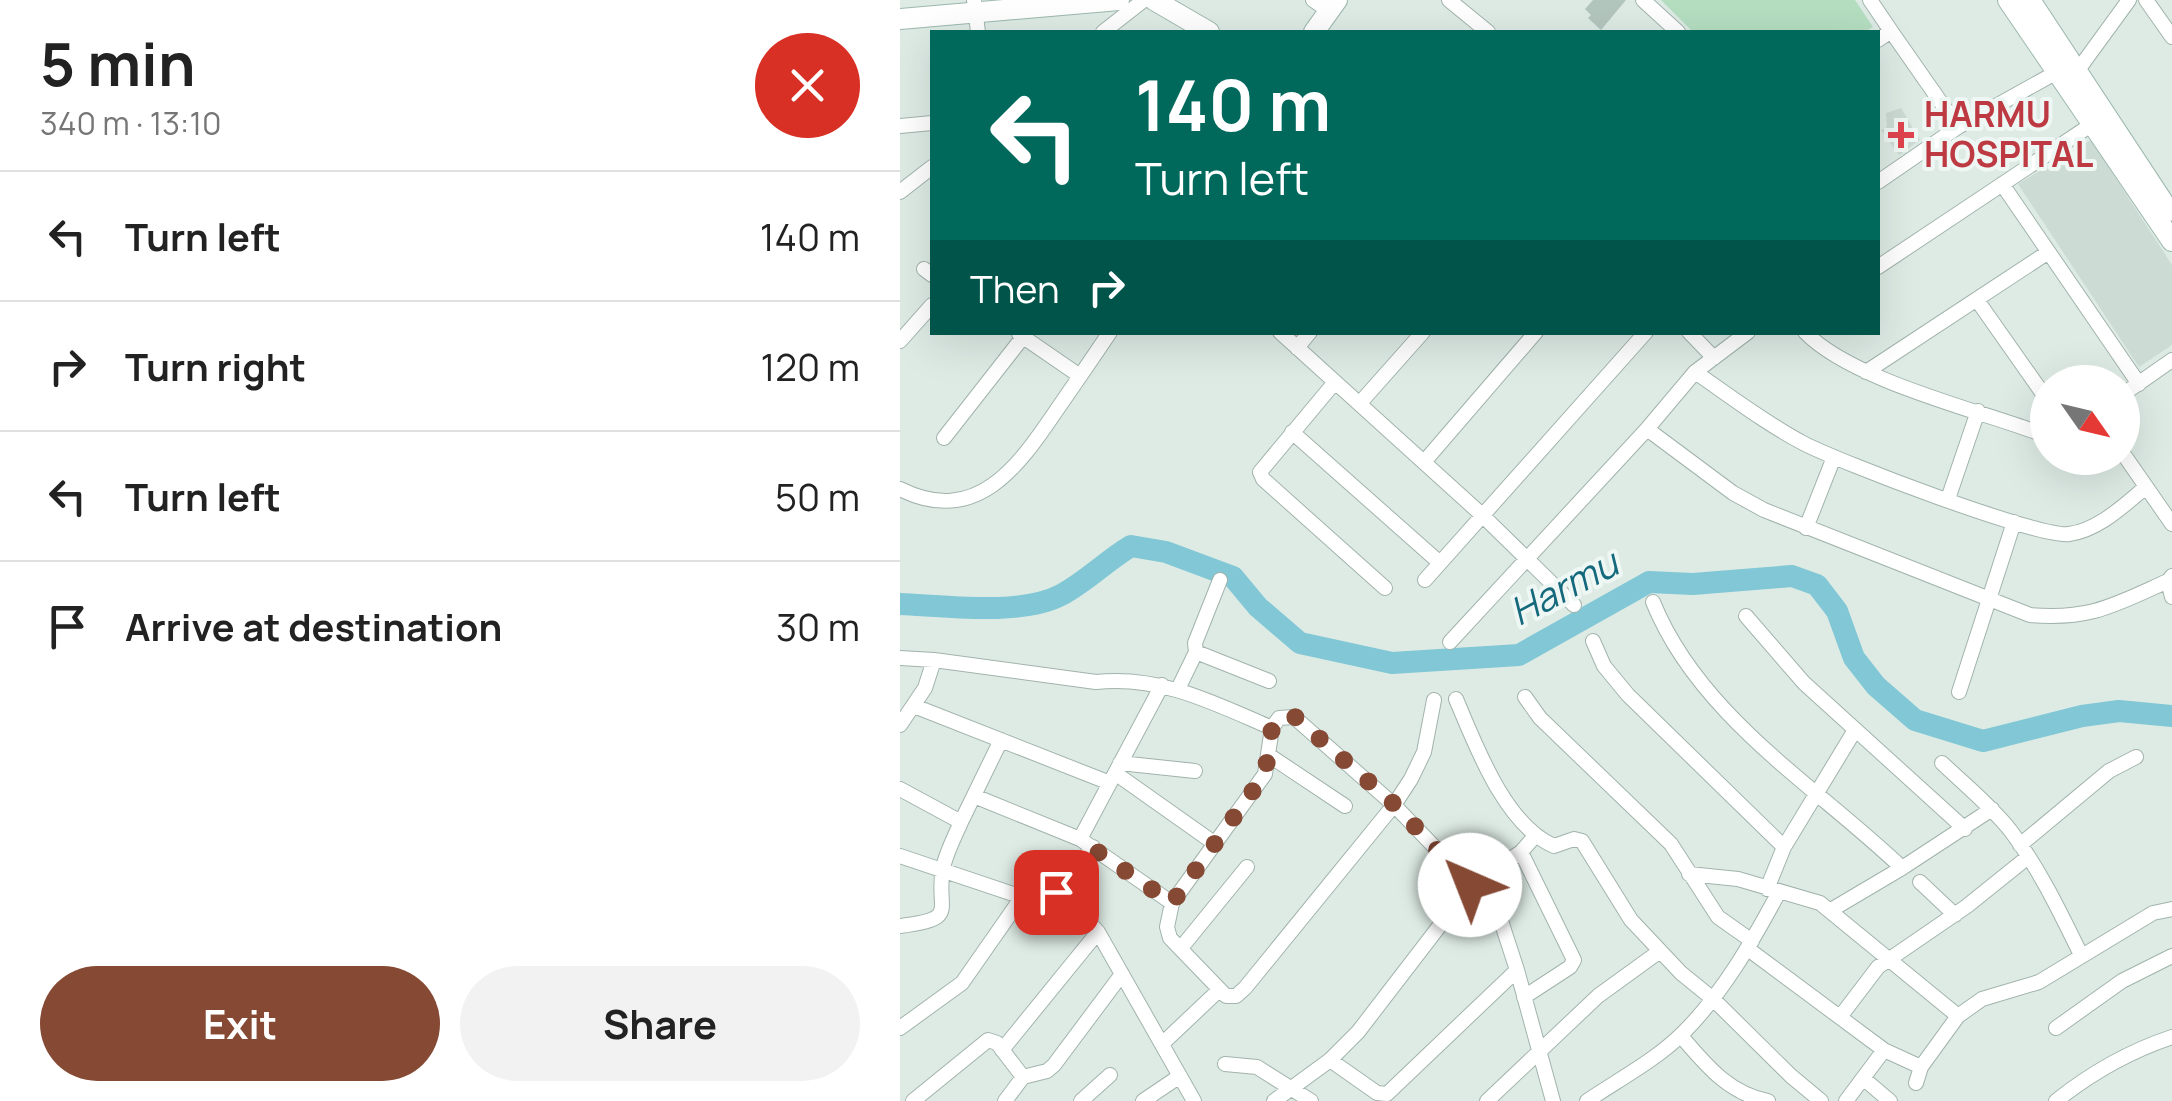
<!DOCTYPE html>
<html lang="en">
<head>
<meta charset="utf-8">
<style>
	:root { --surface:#fff; --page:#f2f2f2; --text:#222; --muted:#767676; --line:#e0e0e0; --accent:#854934 }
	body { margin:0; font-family:Manrope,sans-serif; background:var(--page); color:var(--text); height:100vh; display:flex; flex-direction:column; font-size:38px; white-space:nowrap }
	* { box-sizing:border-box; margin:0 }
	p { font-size:32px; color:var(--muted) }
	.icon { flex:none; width:55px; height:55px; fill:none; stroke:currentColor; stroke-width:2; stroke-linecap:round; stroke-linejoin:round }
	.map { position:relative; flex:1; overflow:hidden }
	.drawer { display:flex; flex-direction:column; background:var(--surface); width:900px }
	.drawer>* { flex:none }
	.guide { position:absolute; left:30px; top:30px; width:950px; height:305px; border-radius:0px; box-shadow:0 10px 40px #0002; background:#00695c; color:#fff; overflow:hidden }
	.needle { width:65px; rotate:124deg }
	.fabs { position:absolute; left:1130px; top:365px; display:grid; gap:20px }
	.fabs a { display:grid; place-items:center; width:110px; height:110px; border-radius:50%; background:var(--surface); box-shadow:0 10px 40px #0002; font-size:50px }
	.pin { position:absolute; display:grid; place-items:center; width:85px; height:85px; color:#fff; margin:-42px; border-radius:20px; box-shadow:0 5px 15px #0006 }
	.me { position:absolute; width:110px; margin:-55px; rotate:316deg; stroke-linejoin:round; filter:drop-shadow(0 0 8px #0008) }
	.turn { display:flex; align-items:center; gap:35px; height:210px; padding:0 40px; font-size:45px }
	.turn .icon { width:130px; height:130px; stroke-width:2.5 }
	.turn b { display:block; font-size:70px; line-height:85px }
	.then { display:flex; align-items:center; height:95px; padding:0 40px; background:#0003; gap:20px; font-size:38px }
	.round { display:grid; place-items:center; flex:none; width:105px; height:105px; border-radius:52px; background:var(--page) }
	.head { display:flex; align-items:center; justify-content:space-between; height:170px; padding:0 40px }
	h1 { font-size:60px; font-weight:700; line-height:75px }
	.action { display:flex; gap:20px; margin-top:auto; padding:20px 40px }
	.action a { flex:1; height:115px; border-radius:60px; background:var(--accent); color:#fff; font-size:40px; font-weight:700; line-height:115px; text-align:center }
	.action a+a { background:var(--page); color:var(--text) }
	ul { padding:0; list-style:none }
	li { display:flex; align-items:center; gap:30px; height:130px; padding:0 40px; border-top:2px solid var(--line) }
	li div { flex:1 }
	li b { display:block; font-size:38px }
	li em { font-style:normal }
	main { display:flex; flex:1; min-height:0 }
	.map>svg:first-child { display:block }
</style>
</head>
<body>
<main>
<section class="drawer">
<div class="head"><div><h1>5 min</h1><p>340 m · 13:10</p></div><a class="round" style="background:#d93025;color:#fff"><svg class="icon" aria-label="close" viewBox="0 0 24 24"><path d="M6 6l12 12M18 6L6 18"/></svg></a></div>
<ul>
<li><svg class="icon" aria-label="left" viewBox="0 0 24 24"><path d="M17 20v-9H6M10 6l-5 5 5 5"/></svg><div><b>Turn left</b></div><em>140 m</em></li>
<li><svg class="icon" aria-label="right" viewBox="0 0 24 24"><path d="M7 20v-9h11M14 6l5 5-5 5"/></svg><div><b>Turn right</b></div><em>120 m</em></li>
<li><svg class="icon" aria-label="left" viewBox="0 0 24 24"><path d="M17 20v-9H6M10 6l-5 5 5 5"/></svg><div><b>Turn left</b></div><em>50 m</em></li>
<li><svg class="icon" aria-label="arrive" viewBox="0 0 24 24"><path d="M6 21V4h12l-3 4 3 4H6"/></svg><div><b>Arrive at destination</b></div><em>30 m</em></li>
</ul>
<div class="action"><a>Exit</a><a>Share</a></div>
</section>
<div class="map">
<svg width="1272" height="1101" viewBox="0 0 1272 1101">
	<rect width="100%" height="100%" fill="#deebe5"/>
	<path fill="#ccdbd4" d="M1001,108L1020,140L999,155L981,130L987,127L986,113Z
		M1191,140L1272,265V345L1239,367L1118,184Z"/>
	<path fill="#b5dec1" d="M761,0H955L973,27L964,32H793Z"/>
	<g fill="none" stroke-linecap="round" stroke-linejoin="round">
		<path stroke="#81c7d5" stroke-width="22" d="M0,604C45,606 121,616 161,595C187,581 206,561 231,546L266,552L333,577L358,607L400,643L492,663L619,655L749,582L793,584L892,576L917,585L937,611L954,658L976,686L1015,720L1083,741L1182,716L1219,711L1272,716"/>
	</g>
	<path fill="#b3c6be" d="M693,0H726L701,30L688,18L691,15L685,9Z"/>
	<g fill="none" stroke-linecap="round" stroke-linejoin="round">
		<g stroke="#a1b3ac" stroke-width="16">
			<path id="minor" d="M74,0L78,32
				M413,0L429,11
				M549,0L588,32
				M743,0L778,32
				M970,0L991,31
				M1246,0L1272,37
				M203,32L244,0
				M978,40L991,31L1058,127L1157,72
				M1178,70L1229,0
				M0,126L32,123
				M978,182L1058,127
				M1102,184L1239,384
				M0,192L32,167
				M978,267L1194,123
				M24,269L32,275
				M1077,300L1148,401
				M380,332L582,515L674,605
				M789,332L814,358
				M905,332C950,379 1073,409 1136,432L1148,433
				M119,334L180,376
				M0,341L32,305
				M397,348L410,332
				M795,372C830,396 865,423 903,443C939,462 1138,538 1169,534C1199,530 1224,505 1246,487
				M966,372L1147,253
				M435,382L360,472L363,479L485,588
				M1222,395L1272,360
				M460,403L523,332
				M747,429L833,493L864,510L1130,615C1191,620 1214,605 1268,581L1272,576
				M392,432L540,563
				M44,438L123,337
				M1222,452L1272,524
				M524,462L636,332
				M0,489C76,527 118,467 156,411C174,385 192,359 210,332
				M1048,499L1078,411
				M906,528L934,457
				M525,580L746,332
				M1268,581L1272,597
				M753,602C799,716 916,786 1002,868L931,910
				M846,616L904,683L1065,829
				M693,641L704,666L728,695L884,847
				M550,642L747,429L795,372L848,332
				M296,652L369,681
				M0,658L34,660L196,682C260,675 314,703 372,728L379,718L394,717L494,805L571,885
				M278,689L296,652L295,643L320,580
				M1059,692L1114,522
				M625,697L640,718L771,844L818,917L852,941
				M556,699C576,746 605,825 654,846L674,839L682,841L731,920L781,973L813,999L891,1076L921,1101
				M14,706L210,783
				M0,725L25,688L34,660
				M372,728L365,774L272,903L267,927L270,938L326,996H336L345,988L494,805L511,779L524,752L534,700
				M370,756L445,806
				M220,763L295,771
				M1042,763C1065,785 1090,805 1110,830C1139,868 1160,912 1181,955
				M215,773L314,843
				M0,789L61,822L101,740
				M74,796L180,839L272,903
				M180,839L262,685
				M1120,845L1209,771L1236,757
				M621,852L674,960L670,967L624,997
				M0,856L122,897L156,892L170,901L198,932L294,1101
				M1002,868L1092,809
				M789,874L838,879L920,903L1058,1016
				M586,875L617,970
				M1020,882L1055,915
				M867,889L884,847L955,730
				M156,892L193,847
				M0,926C61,919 35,910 43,868C46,853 55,836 61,822
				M281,948L347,867
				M848,949L984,1050L1021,1067
				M940,1017L978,967L1067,906L1128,857
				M0,1028L62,983L122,897
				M1156,1028L1222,981L1272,956
				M781,1036C806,1065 828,1093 868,1101
				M262,1044L318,991
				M102,1050L198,932
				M430,1060L477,1093L487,1094L617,970L653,1101
				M325,1064L357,1067L411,1101
				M123,1077L147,1071L154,1065L222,974
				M964,1079L990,1101
				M1016,1083L1021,1067L1058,1016L1082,999L1139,982L1253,913L1272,909
				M13,1101L88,1040L97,1043L123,1077L105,1101
				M181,1101L210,1075
				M243,1101L280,1076
				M374,1101L430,1060L458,1032L571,885L621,852L635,836
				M587,1101L698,996L760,951
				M687,1101C718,1080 756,1060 783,1033C823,993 852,942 879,892
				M946,1101L984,1050
				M1156,1101C1191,1073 1230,1051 1272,1037"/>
		</g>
		<g stroke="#9cb8ae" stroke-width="22">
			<path id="secondary" d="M254,0L309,32
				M1108,0L1272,241
				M1130,0L1269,211
				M0,19L219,0
				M414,32L437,0"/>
		</g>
		<use href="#minor" stroke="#fff" stroke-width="14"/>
		<use href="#secondary" stroke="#fff" stroke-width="20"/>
	</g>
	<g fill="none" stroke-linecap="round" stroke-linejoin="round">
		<path stroke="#854934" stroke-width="18" stroke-dasharray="0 32.4" d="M156,892L192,848L272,903L365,774L372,728L379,718L386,716H394L403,724L494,804L570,885"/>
	</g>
	<path fill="#e0444e" stroke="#eef7f3" stroke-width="4" d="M996 120h10v10h10v10h-10v10h-10v-10h-10v-10h10z"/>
	<g text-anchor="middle" stroke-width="8" stroke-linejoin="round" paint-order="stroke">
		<g font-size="35" font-weight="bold" fill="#be3a42" stroke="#eef7f3" text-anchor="start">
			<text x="1024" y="127">HARMU<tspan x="1024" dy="40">HOSPITAL</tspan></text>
		</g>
		<g font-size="38" font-style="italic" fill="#14697c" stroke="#eef7f3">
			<text transform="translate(664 588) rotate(-28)" y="13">Harmu</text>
		</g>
	</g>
</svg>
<div class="fabs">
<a><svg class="needle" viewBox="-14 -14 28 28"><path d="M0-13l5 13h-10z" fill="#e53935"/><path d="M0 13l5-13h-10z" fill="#767676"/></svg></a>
</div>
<div class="pin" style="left:156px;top:892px;background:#d93025"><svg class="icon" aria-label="arrive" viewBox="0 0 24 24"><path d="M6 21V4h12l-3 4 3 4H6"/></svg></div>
<svg class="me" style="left:570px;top:885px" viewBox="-20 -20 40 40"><circle r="19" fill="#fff"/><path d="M0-13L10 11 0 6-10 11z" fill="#854934"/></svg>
<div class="guide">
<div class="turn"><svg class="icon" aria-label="left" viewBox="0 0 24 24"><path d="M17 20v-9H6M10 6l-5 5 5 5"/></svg><div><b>140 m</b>Turn left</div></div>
<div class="then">Then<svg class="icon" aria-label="right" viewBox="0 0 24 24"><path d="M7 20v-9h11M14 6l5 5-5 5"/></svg></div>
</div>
</div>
</main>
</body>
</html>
